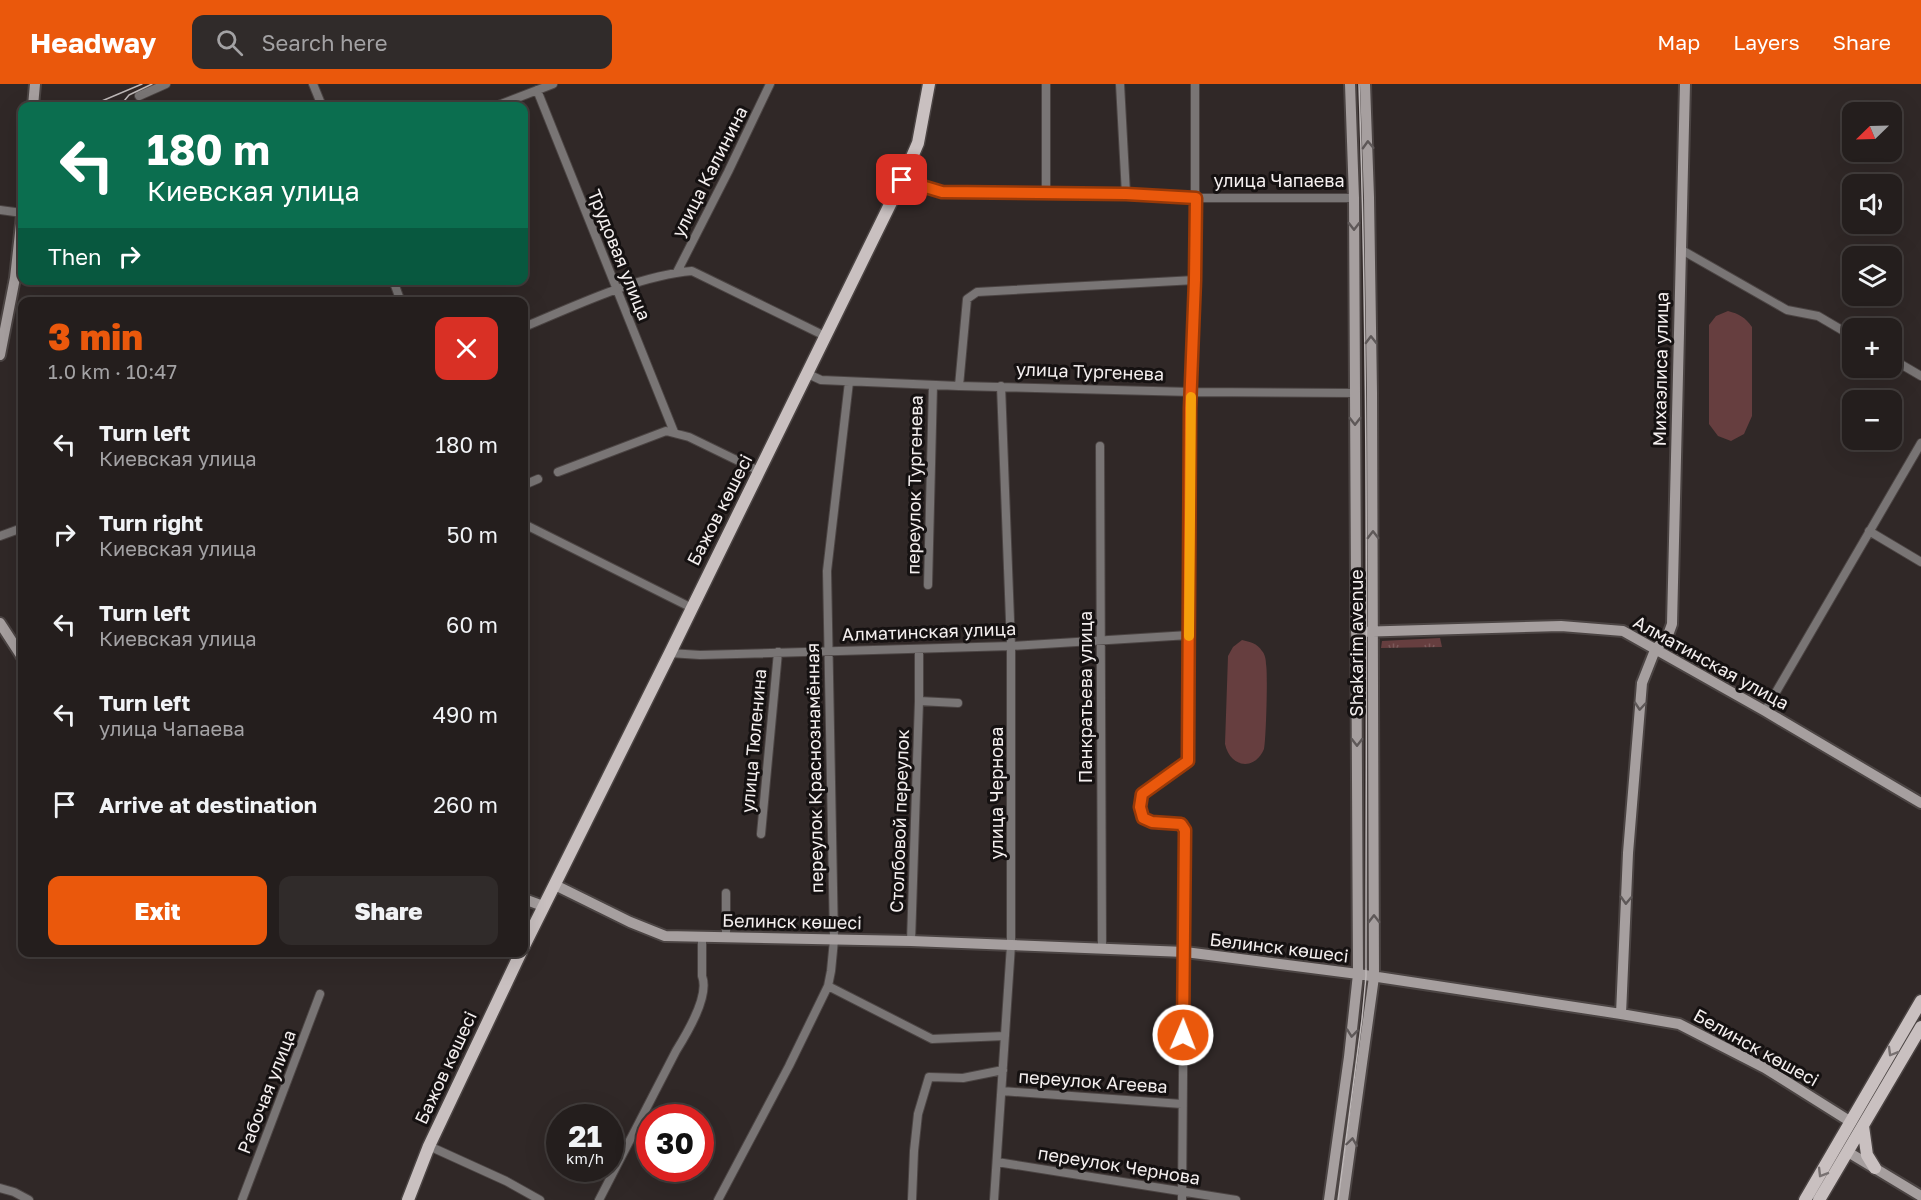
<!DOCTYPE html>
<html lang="en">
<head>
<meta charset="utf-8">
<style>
	:root { --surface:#241e1d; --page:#302b2a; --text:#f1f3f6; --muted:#a3a2a4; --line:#413c3b; --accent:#ea580c }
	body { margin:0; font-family:"Golos Text",sans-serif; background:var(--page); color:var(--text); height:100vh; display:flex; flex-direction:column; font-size:22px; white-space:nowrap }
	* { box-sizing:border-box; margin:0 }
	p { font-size:20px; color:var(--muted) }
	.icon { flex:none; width:33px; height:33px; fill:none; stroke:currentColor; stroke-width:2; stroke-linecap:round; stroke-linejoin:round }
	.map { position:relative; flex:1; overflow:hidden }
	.side { position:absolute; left:18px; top:213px; width:510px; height:660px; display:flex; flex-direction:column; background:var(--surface); border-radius:12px; box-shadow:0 6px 24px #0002,0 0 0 2px var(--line) }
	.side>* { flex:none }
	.hud { position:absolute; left:18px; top:18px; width:510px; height:183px; border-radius:12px; box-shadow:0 6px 24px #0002,0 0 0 2px var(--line); background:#0b6e4f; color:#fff; overflow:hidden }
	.needle { width:39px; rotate:247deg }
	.tools { position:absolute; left:1842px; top:18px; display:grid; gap:12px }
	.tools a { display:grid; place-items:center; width:60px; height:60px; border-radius:12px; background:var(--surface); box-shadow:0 6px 24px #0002,0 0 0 2px var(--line); font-size:30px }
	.speed { position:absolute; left:546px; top:1020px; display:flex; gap:12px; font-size:30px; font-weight:700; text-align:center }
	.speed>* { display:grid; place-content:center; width:78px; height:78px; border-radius:50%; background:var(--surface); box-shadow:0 6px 24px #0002,0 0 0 2px var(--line); line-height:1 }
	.speed small { font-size:15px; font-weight:400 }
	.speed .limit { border:9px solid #d22; background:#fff; color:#111 }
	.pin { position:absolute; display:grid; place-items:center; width:51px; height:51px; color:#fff; margin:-26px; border-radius:12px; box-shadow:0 3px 9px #0006 }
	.me { position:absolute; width:66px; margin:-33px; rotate:1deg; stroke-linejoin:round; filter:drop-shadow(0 0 4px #0008) }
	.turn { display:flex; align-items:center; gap:21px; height:126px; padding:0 30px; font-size:27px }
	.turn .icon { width:78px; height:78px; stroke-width:2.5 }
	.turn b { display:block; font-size:42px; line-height:51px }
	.then { display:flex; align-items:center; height:57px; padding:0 30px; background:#0003; gap:12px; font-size:22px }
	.round { display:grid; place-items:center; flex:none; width:63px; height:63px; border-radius:12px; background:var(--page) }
	.headline { display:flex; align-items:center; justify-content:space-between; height:102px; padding:0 30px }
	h1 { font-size:36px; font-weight:800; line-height:45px; color:var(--accent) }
	.primary-button { display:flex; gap:12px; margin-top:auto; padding:12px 30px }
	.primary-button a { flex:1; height:69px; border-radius:12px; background:var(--accent); color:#fff; font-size:24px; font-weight:800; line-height:69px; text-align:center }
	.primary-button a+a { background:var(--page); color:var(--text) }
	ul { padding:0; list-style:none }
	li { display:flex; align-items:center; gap:18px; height:90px; padding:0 30px }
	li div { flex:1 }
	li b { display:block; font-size:22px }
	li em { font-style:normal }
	header { display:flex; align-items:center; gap:36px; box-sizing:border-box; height:84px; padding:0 30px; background:var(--accent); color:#fff }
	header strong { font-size:28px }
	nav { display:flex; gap:33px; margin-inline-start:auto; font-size:21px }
	.search { width:420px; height:54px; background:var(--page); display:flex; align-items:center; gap:15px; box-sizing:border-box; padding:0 21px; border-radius:12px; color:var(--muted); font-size:22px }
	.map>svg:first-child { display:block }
</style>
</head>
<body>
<header>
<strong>Headway</strong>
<div class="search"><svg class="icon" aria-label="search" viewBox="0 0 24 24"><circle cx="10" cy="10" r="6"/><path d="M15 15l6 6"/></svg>Search here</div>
<nav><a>Map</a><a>Layers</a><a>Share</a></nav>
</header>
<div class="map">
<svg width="1921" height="1116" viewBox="0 0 1921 1116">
	<defs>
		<pattern id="grass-tufts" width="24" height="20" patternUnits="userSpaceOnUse" patternTransform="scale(1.5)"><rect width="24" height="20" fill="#663e3f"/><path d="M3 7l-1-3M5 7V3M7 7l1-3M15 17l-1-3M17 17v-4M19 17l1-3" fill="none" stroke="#7c5a5b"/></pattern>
	</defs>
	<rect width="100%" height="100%" fill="#302827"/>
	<path fill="url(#grass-tufts)" d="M1440,554L1442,563L1381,564L1382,557Z"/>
	<path fill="#663e3f" d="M1728,227C1739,230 1745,233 1752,243V332L1744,350L1731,357L1718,352L1709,340V241L1716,232Z
		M1242,556C1250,558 1257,559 1262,567C1265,570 1266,576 1266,580C1268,589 1266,658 1264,665C1255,687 1230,684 1225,660L1228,572L1233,563Z"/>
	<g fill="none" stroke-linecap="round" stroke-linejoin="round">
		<g stroke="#4b4443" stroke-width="10">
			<path id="street" d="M313,0L322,22
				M1120,0L1126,110
				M537,6L674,348
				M139,12L166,0
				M496,22L553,0
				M902,96L942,108L1126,110L1195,114H1354
				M1046,110V0
				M0,126L22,129
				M1680,165L1787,226L1818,232L1852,252
				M677,188L728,88L770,0
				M393,196L401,218
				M524,243C575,222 636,192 692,187L825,252
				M1892,275L1921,292
				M808,290L821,296L959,302L1192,308L1355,309
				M959,302L967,215L977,208L1195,196
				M1100,362L1102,864
				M558,388L666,347L689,353L759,387
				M524,401L538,395
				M524,440L692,524
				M1869,447L1921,478
				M0,452L22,444
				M928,501L933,301
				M670,569L700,571L1011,562L1189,551
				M919,617L958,619
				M1765,627L1921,359
				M761,750L778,568
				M726,853V809
				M911,857L919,617V565
				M828,902L932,955L1005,952
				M1002,1007L1182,1020
				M429,1062L506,1097L540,1116
				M997,1078L1236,1116
				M0,1104L14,1108L29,1116
				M242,1116L320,910
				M599,1116L676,967C686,951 710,912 702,892V852
				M718,1116L789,982L828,902L831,887L834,856L827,487L849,298
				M912,1116L914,1067L918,1030L929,993L963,994L1003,986
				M994,1116L1011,861V562L1001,302
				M1182,1116L1185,746L1181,740L1152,738L1143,734L1140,723L1142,710L1188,677L1190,324L1195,196V0"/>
		</g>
		<g stroke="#4b4443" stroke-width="14">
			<path id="secondary" d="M33,22L35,0
				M0,271L15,194L22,131
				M0,539L22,573
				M1356,548L1561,542L1623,547L1765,627L1921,719
				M555,801L630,838L665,852L911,857L1185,868L1358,890L1621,930L1679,940L1765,984L1851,1038
				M524,815L543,822
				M1621,930L1628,769L1642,599L1655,566L1668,551L1672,540L1685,0
				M1848,1068L1921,1112
				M1329,1116L1349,973L1358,890L1354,114L1350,0
				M1343,1116L1374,893L1372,309L1369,113L1365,0"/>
		</g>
		<g stroke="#4b4443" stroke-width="15">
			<path id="primary" d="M524,862L670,569L902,96L918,59L929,0
				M1863,1042L1867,1071L1875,1084
				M408,1116L429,1062L521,868
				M1805,1116L1921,917
				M1819,1116L1921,943"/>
		</g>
		<use href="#street" stroke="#797575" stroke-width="8"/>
		<use href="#secondary" stroke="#a69f9f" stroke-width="10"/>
		<use href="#primary" stroke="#c9c0c0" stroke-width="12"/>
		<path stroke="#bfb9b9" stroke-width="1.5" d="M90,22L142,0
			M120,22L129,11L152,0
			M1338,1116L1362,935L1366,892C1366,595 1369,297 1359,0"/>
	</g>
	<defs><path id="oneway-chevron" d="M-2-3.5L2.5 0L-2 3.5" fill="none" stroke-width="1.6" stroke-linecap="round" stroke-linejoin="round" transform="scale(1.5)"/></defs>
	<g stroke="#5e5858">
		<use href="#oneway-chevron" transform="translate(1368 61) rotate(-92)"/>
		<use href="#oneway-chevron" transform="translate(1354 142) rotate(90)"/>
		<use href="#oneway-chevron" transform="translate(1371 256) rotate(-91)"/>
		<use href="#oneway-chevron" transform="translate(1355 337) rotate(90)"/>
		<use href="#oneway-chevron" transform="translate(1373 451) rotate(-90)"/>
		<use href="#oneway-chevron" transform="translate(1640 622) rotate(95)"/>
		<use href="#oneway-chevron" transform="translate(1357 658) rotate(90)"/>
		<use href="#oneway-chevron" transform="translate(1626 816) rotate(92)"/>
		<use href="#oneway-chevron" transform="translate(1374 835) rotate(-90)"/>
		<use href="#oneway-chevron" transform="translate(1352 949) rotate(96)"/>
		<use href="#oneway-chevron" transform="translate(1352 1058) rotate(-82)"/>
	</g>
	<g stroke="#787171">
		<use href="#oneway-chevron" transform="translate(1892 968) rotate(120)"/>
		<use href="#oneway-chevron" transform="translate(1822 1089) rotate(121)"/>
	</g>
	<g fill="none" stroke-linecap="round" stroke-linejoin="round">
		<g stroke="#983908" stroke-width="15">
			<path id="route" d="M902,96L942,108L1126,110L1196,114L1195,196L1190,324L1188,677L1142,710L1140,723L1143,734L1152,738L1181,740L1185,746L1183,951"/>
		</g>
		<use href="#route" stroke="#ea580c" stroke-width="10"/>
		<path stroke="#f59e0b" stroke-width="10" d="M1189,552L1191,313"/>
	</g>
	<g text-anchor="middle" stroke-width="6" stroke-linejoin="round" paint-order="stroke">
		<g font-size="18" fill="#f4efef" stroke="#151111">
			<text transform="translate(710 88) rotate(-63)" y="6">улица Калинина</text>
			<text x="1279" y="103">улица Чапаева</text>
			<text transform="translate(619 171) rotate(68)" y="6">Трудовая улица</text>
			<text transform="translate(1661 285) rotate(-89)" y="6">Михаэлиса улица</text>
			<text transform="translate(1090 288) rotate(2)" y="6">улица Тургенева</text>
			<text transform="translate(915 401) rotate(-89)" y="6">переулок Тургенева</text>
			<text transform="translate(720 426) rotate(-63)" y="6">Бажов көшесі</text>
			<text transform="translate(929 548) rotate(-2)" y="6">Алматинская улица</text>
			<text transform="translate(1357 559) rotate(-90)" y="6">Shakarim avenue</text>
			<text transform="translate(1711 579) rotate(29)" y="6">Алматинская улица</text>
			<text transform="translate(1086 613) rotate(-90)" y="6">Панкратьева улица</text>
			<text transform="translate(754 657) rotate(-85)" y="6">улица Тюленина</text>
			<text transform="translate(815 684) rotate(-91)" y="6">переулок Краснознамённая</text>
			<text transform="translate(997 709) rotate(-90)" y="6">улица Чернова</text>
			<text transform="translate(900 737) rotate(-88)" y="6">Столбовой переулок</text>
			<text transform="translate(792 838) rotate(1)" y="6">Белинск көшесі</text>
			<text transform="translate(1279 864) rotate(7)" y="6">Белинск көшесі</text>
			<text transform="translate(1756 964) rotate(29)" y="6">Белинск көшесі</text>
			<text transform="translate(446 984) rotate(-65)" y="6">Бажов көшесі</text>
			<text transform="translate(1093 998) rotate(4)" y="6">переулок Агеева</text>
			<text transform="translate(267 1008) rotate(-69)" y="6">Рабочая улица</text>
			<text transform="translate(1119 1082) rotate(9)" y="6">переулок Чернова</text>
		</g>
	</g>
</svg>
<div class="tools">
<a><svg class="needle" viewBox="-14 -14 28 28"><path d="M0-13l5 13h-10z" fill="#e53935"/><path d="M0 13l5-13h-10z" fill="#a3a2a4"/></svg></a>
<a><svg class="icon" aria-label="sound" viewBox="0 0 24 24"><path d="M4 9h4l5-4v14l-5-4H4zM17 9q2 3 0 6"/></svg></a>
<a><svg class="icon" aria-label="layers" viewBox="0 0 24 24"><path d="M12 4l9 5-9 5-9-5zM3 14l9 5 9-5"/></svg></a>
<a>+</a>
<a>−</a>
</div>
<div class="speed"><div>21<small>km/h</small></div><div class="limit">30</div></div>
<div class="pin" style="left:902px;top:96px;background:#d93025"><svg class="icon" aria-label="arrive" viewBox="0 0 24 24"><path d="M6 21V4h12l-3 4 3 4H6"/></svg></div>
<svg class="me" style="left:1183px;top:951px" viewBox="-20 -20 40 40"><circle r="17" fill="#ea580c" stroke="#fff" stroke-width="3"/><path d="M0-11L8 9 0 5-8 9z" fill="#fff"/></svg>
<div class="hud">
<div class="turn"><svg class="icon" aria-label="left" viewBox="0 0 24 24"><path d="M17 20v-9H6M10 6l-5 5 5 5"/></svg><div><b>180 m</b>Киевская улица</div></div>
<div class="then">Then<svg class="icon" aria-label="right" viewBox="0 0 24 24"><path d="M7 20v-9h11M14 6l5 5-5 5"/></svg></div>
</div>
<section class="side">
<div class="headline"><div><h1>3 min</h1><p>1.0 km · 10:47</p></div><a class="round" style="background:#d93025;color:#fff"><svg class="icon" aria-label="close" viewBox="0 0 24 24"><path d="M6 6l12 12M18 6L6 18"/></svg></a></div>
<ul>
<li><svg class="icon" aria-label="left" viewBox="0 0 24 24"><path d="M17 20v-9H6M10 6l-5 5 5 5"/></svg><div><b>Turn left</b><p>Киевская улица</p></div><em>180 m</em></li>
<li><svg class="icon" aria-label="right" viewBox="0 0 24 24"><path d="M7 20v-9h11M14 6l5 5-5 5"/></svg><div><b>Turn right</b><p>Киевская улица</p></div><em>50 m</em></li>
<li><svg class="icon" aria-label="left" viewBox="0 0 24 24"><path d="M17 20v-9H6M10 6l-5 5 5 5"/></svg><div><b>Turn left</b><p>Киевская улица</p></div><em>60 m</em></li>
<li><svg class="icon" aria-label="left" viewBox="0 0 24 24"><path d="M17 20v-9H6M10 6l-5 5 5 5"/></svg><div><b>Turn left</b><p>улица Чапаева</p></div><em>490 m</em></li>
<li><svg class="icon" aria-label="arrive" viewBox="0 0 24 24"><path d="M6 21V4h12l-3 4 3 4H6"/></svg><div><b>Arrive at destination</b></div><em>260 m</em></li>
</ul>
<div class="primary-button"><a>Exit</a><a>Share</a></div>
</section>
</div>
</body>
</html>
